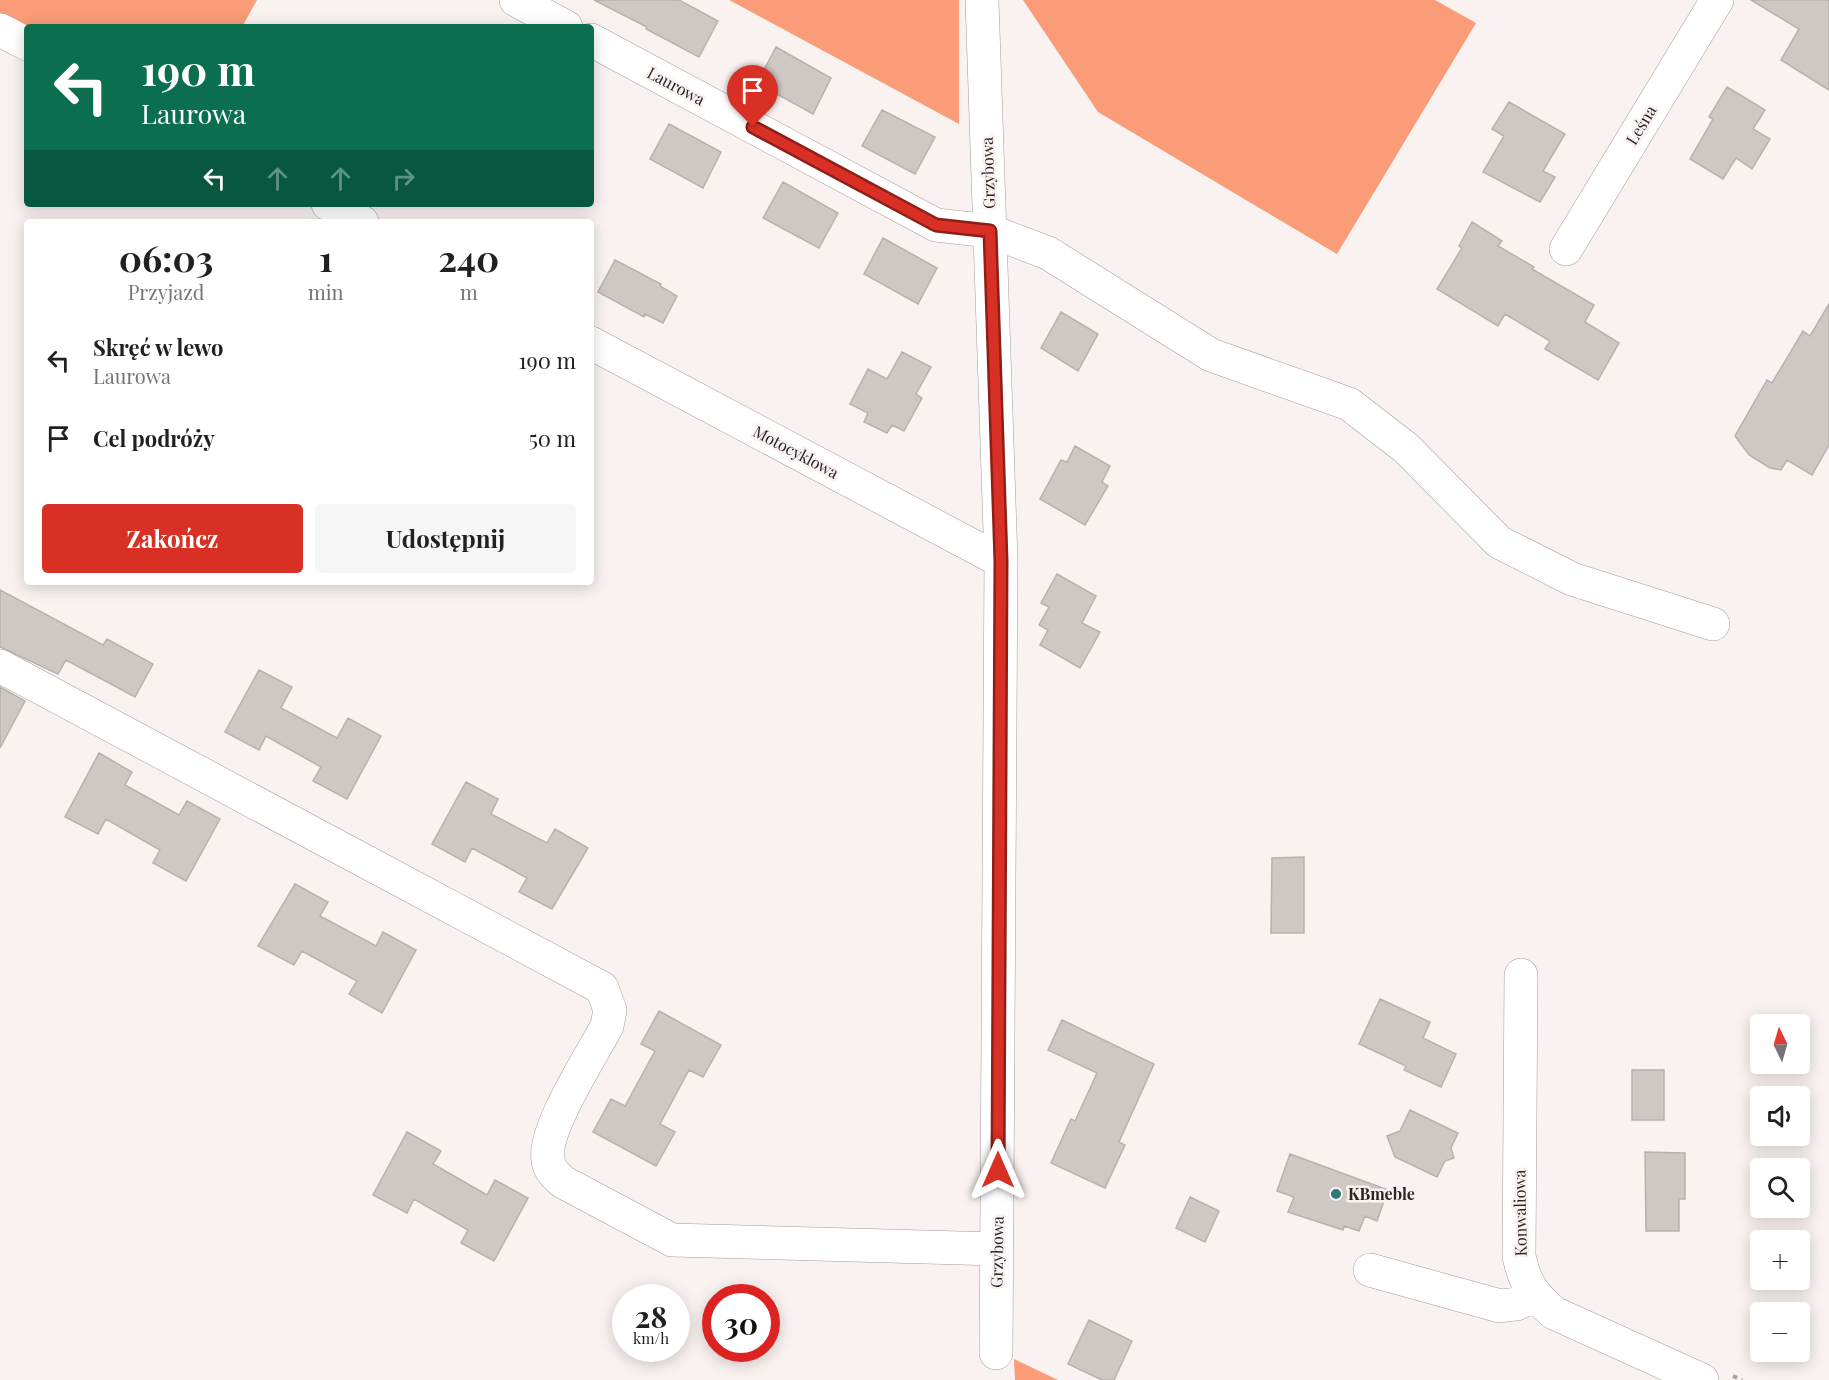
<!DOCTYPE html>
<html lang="pl">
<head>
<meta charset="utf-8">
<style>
	:root { --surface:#fff; --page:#f6f6f6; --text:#202124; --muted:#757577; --accent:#d93025 }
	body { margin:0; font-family:"Playfair Display",serif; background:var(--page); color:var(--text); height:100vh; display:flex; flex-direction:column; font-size:22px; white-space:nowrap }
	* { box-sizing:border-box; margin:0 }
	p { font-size:20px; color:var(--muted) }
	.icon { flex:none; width:33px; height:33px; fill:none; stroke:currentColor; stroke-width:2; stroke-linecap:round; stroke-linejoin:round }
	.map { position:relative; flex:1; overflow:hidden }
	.panel { position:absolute; left:24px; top:219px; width:570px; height:366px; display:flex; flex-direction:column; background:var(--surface); border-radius:6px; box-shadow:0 3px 15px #0003 }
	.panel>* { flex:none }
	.banner { position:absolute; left:24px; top:24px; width:570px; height:183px; border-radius:6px; box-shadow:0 3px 15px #0003; background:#0b6e4f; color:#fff; overflow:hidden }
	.needle { width:39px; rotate:355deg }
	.tools { position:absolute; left:1750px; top:1014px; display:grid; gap:12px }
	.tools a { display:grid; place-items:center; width:60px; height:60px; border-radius:6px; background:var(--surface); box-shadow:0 3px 15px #0003; font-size:30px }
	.speed { position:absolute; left:612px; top:1284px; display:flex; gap:12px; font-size:30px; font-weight:700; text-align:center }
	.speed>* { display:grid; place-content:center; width:78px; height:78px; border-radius:50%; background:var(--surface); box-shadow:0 3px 15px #0003; line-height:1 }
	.speed small { font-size:15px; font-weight:400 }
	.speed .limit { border:9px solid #d22; background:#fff; color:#111 }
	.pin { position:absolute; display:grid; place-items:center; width:51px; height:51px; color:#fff; margin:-62px -26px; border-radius:50% 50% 50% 0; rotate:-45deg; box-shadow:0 0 6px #0007 }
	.pin .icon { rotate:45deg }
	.me { position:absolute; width:66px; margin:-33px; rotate:0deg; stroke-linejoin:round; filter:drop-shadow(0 0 4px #0008) }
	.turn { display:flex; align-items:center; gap:21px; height:126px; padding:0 18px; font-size:27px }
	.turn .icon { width:78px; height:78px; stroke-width:2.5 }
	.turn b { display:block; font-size:42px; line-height:51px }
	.lanes { display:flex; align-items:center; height:57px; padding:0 18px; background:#0003; justify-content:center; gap:30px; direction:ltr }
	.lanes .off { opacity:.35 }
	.eta { display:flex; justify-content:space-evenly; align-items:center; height:102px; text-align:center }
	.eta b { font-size:36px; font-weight:700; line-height:42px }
	.action { display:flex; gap:12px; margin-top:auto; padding:12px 18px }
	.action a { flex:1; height:69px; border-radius:6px; background:var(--accent); color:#fff; font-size:24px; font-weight:700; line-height:69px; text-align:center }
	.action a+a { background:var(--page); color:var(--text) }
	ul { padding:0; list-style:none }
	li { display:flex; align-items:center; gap:18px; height:78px; padding:0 18px }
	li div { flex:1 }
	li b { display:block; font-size:22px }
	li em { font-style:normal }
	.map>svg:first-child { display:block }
</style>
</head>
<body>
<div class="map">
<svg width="1829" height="1380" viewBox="0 0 1829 1380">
	<rect width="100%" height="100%" fill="#f9f2f0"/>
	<path fill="#f99c77" d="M0,0H257L242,27H27L0,14Z
		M729,0H959V124Z
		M1023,0H1435L1476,23L1337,254L1098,112Z
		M1014,1359L1058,1380H1015Z"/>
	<path fill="#cec8c5" stroke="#b7b1af" stroke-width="1.5" d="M594,0H679L718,21L699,57L646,29L647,27Z
		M1751,0H1829V90L1781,60L1799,29Z
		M776,47L831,78L813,114L757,83Z
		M1727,87L1765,110L1753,129L1770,139L1752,169L1736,158L1723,179L1690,159L1713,119L1709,117Z
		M1509,102L1565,134L1543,171L1555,177L1540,202L1483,172L1504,136L1492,129Z
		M882,110L935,137L915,174L862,146Z
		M669,124L721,152L703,188L650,159Z
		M783,182L838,213L819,248L763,218Z
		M1472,222L1502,241L1498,246L1534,267L1532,269L1594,305L1585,322L1619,343L1598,380L1545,349L1550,341L1505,314L1498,326L1437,289L1462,248L1459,246Z
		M883,238L937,268L918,304L864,274Z
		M615,260L661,284L660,286L677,296L663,323L645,314L644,317L598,292Z
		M1829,304V445L1812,475L1787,460L1781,470L1770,468L1749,455L1735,436L1767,380L1772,383L1803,331L1810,336Z
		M1061,312L1098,334L1078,371L1041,348Z
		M902,352L931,367L916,394L922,398L904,431L892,425L887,433L864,422L868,413L850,404L868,369L887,379Z
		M1075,446L1110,466L1102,482L1108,486L1085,525L1040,499L1061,460L1067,462Z
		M1057,574L1096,596L1082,623L1100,632L1080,668L1040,645L1048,630L1039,625L1049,607L1041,603Z
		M0,590L103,645L107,639L153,664L135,697L66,660L58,674L0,647Z
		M259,670L292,687L281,708L337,738L348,718L381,736L347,799L313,781L321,767L266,736L259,750L225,732Z
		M0,687L25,701L0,748Z
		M99,753L132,772L125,785L179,815L187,801L220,819L186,881L153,863L160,850L106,819L98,834L65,817Z
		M466,782L498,799L491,814L547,843L555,829L588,848L552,909L519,892L527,878L472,848L465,862L432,844Z
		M1304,857V933H1271L1272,858Z
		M295,884L328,902L320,916L376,946L383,932L416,950L382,1013L349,994L357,981L302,951L294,965L258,946Z
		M1380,999L1430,1022L1423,1038L1456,1054L1441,1087L1404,1070L1406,1066L1359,1044Z
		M659,1011L721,1045L703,1077L689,1070L660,1124L675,1132L656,1166L593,1132L611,1099L625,1106L655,1051L641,1044Z
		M1062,1020L1154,1064L1119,1142L1125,1145L1105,1188L1051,1163L1071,1119L1075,1121L1097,1073L1048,1050Z
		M1632,1070H1664V1120H1632Z
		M1410,1110L1458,1133L1451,1148L1454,1158L1445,1161L1437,1177L1395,1157L1387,1136L1400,1131Z
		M407,1132L441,1151L433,1164L487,1195L495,1180L528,1198L494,1261L461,1243L468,1230L414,1199L407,1213L373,1195Z
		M1645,1152L1685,1153V1199H1679V1231H1646Z
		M1290,1154L1388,1190L1377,1221L1365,1216L1359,1231L1344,1226L1343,1230L1288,1212L1294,1197L1277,1191Z
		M1190,1197L1219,1211L1205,1242L1176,1228Z
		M1089,1320L1132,1341L1114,1380H1102L1068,1364Z"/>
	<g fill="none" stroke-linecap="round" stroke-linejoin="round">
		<g stroke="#a39d9b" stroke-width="34">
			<path id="minor" d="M516,0L566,27
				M982,0L1001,561L996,1353
				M0,30L27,44
				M591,40L936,225L990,231L1048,253L1211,355L1349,404L1406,448L1499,542L1572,579L1713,624
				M328,204L362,222
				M1566,249L1717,0
				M591,343L1001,561
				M0,666L602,988L610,1010L607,1026C592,1055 542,1131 548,1160C549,1170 556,1176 563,1182L672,1240L997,1249
				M1521,975L1519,1256C1525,1284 1532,1294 1554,1313L1702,1380
				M1370,1270L1500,1306L1516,1304L1535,1296"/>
		</g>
		<path stroke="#a8a3a1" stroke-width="4" stroke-dasharray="4.5 4.5" stroke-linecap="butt" d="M1733,1376L1742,1380"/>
		<use href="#minor" stroke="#fff" stroke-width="33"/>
	</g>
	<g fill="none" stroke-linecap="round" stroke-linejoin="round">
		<g stroke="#8d1f18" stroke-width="15">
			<path id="route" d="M753,127L936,225L990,231L1001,561L998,1170"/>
		</g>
		<use href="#route" stroke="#d93025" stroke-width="10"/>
	</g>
	<circle fill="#307977" stroke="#f9f2f0" stroke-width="2" cx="1336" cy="1194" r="6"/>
	<g text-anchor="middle" stroke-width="5" stroke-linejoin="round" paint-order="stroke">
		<g font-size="16" fill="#272423" stroke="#f9f2f0">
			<text transform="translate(676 86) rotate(28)" y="6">Laurowa</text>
			<text transform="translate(1641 125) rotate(-59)" y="6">Leśna</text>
			<text transform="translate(988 173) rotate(-92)" y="6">Grzybowa</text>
			<text transform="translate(796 452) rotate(28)" y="6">Motocyklowa</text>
			<text transform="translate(1520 1213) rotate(-91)" y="6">Konwaliowa</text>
			<text transform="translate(997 1252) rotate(-89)" y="6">Grzybowa</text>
		</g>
		<g font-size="16" font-weight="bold" fill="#272423" stroke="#f9f2f0" text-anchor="start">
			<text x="1348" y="1200">KBmeble</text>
		</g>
	</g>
</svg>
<div class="tools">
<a><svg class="needle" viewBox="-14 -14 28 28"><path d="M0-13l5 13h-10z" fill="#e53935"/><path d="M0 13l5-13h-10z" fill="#757577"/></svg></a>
<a><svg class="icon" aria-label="sound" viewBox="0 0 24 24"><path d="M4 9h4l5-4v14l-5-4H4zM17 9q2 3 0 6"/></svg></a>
<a><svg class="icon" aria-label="search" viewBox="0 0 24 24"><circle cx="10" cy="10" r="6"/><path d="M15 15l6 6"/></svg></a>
<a>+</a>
<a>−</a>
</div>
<div class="speed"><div>28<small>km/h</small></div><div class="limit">30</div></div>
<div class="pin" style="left:753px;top:127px;background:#d93025"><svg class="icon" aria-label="arrive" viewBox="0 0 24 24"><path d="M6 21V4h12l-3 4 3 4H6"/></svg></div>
<svg class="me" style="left:998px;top:1170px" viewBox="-20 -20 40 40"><path d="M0-17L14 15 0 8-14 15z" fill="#d93025" stroke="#fff" stroke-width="4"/></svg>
<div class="banner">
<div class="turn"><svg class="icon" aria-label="left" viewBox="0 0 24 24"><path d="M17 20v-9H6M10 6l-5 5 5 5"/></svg><div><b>190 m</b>Laurowa</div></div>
<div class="lanes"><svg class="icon" aria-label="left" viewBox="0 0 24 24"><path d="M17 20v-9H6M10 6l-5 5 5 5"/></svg><svg class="icon off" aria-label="ahead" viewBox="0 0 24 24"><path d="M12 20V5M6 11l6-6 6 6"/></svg><svg class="icon off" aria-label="ahead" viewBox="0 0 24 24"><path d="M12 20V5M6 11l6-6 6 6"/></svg><svg class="icon off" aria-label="right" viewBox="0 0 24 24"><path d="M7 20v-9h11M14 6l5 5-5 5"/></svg></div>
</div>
<section class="panel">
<div class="eta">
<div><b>06:03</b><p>Przyjazd</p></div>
<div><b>1</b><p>min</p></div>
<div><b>240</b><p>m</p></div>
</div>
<ul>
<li><svg class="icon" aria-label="left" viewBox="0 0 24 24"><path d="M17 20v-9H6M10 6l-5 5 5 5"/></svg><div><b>Skręć w lewo</b><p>Laurowa</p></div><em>190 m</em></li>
<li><svg class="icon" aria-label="arrive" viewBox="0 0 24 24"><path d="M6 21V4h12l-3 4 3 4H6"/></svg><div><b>Cel podróży</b></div><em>50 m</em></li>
</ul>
<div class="action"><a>Zakończ</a><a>Udostępnij</a></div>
</section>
</div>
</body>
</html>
